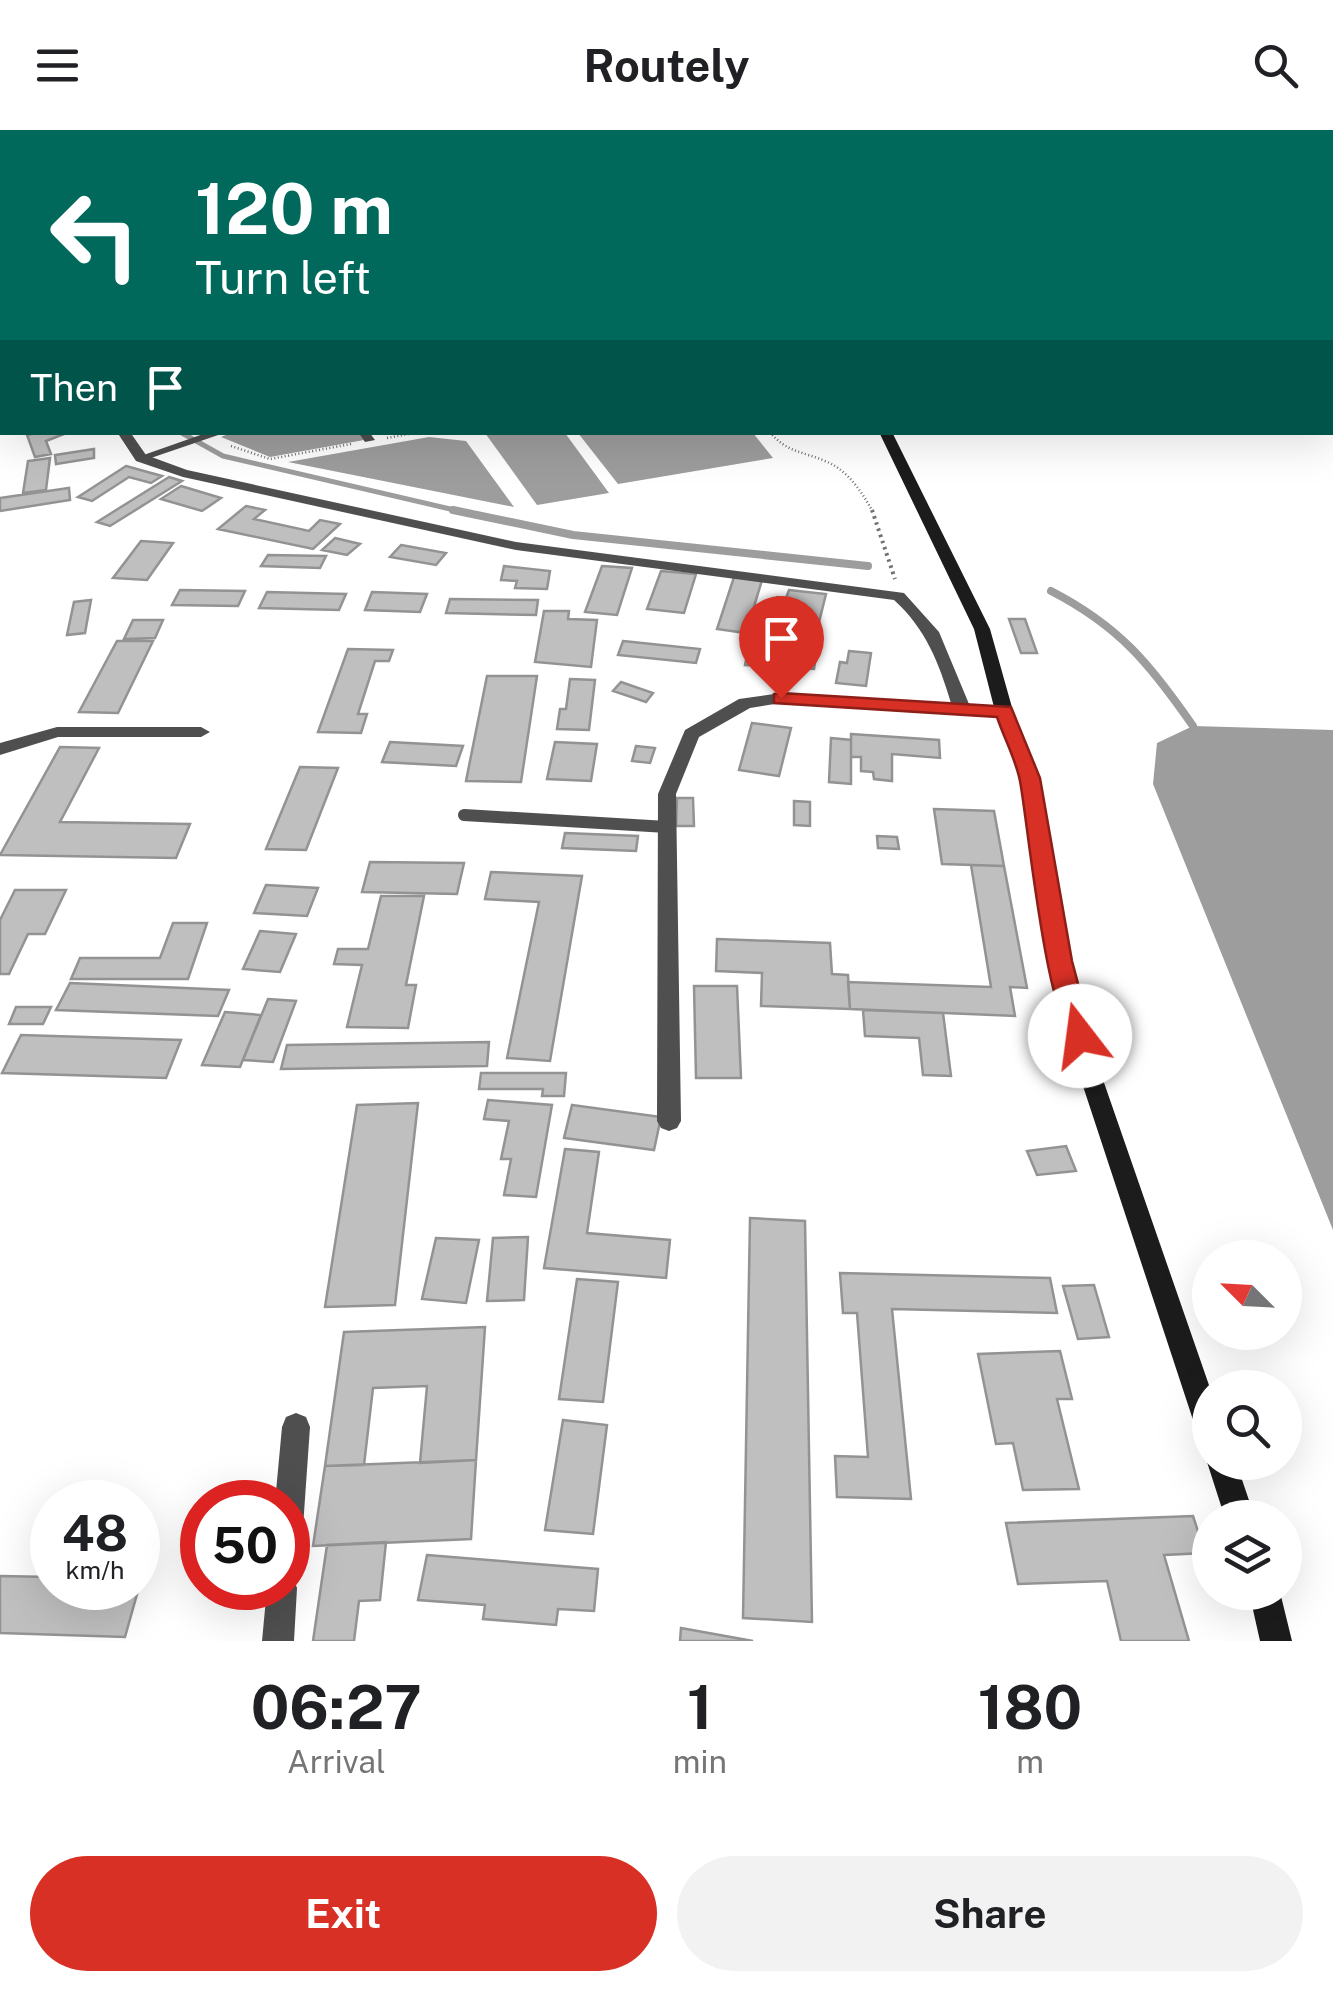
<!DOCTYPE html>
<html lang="en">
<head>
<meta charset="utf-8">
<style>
	:root { --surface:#fff; --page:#f2f2f2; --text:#202124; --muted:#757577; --accent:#d93025 }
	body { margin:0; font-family:"Public Sans",sans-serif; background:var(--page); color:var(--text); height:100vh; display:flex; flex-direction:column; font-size:38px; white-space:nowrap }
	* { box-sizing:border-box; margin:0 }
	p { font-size:32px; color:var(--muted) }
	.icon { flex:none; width:55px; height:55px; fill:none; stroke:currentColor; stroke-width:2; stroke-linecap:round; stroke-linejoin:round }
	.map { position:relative; height:1511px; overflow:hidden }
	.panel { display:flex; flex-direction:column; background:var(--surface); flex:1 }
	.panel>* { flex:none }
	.guide { position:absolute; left:0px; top:0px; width:1335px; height:305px; box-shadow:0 10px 40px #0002; background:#00695c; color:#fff; overflow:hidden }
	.needle { width:65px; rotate:294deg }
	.tools { position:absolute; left:1192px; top:1110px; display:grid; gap:20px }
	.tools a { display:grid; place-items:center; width:110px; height:110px; border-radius:50%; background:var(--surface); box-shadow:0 10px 40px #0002; font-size:50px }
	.speed { position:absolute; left:30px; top:1350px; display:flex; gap:20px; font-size:50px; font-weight:700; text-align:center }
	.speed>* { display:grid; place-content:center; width:130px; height:130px; border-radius:50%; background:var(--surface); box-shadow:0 10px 40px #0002; line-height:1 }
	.speed small { font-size:25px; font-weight:400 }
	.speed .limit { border:15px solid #d22; background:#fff; color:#111 }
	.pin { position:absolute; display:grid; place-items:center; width:85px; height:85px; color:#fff; margin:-102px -42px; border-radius:50% 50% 50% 0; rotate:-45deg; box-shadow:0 0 10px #0007 }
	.pin .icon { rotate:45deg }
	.me { position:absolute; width:110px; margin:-55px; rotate:345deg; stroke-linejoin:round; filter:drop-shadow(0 0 8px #0008) }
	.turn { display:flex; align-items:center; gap:35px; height:210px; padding:0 30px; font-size:45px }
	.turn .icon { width:130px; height:130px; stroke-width:2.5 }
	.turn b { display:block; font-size:70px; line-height:85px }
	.then { display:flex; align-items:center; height:95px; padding:0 30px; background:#0003; gap:20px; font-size:38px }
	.eta { display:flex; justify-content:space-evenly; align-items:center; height:170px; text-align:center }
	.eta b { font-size:60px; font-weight:700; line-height:70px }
	.primary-button { display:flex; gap:20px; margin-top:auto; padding:20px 30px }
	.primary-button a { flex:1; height:115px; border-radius:60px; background:var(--accent); color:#fff; font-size:40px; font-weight:700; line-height:115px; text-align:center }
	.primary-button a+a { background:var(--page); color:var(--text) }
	header { display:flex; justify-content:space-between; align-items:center; height:130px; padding:0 30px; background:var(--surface); font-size:45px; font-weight:700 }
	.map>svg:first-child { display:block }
</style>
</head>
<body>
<header><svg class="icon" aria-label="menu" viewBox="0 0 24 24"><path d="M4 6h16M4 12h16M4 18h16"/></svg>Routely<svg class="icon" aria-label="search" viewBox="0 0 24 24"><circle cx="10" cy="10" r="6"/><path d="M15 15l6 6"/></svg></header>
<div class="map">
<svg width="1333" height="1511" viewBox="0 0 1333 1511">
	<rect width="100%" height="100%" fill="#fff"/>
	<path fill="#9d9d9d" d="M233,302H359L364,310L270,327L221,307Z
		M485,303H565L609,363L537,375Z
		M578,303H753L773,328L618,354Z
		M429,307L466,311L514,377L288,332Z
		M1193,596L1333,600V1100L1153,654L1157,613Z"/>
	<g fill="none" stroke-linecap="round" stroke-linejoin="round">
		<path stroke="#9d9d9d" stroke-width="4" d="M514,0L519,2"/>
		<path stroke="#9d9d9d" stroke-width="5" d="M180,302L223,326L463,382"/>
		<path stroke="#9d9d9d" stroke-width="8" d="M453,380L573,405L868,436
			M1051,461C1119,496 1150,534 1193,596"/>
	</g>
	<path fill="#bfbfbf" stroke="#939393" stroke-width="2.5" d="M40,302H69L46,311L51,324L35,327L27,305Z
		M94,319V328L56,334L55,325Z
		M50,328L46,360L23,363L28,331Z
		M126,336L162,346L151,353L129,347L92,371L78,367Z
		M169,347L182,351L110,396L97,392Z
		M181,356L221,368L202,381L161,369Z
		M69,358L70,370L0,381V368Z
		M246,376L265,380L254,389L309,401L320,390L340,394L313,419L218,399Z
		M335,408L360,414L347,425L322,420Z
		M141,411L173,413L147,450L113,448Z
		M401,415L446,423L436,435L390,427Z
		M268,425L326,426L320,438L261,436Z
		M504,436L550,441L547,459L515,458L517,451L501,450Z
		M602,436L632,438L617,485L585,482Z
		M661,441L696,444L684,483L647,479Z
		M734,447L762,450L746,503L717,499Z
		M180,460L245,461L238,476L172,475Z
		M789,460L826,464L815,508L779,503L785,483L772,482L777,467L786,468Z
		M267,462L346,464L339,480L259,478Z
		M372,462L427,464L420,482L365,480Z
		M450,469L538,470L536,485L446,483Z
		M91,470L85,503L67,505L74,472Z
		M544,481H569L568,489L597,490L591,537L535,532Z
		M1009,489H1025L1037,523H1021Z
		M133,490H163L155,508L124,509Z
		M117,511H153L118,583L79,582Z
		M623,511L700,519L696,533L618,525Z
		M750,512L817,519L814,539L745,535Z
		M348,519L393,520L389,531H375L358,584H367L361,603L318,602Z
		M849,521L871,523L866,556L836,553L840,532L847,533Z
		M487,546H537L521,652L466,651Z
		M570,549L595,550L589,600L557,599L560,579H566Z
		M621,552L653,563L646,572L613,561Z
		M752,593L791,598L779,646L739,640Z
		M851,604L939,610L940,628L892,624V651L874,649L873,642L861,641V627H851Z
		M831,608L851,610V654L829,652Z
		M390,612L463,616L456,636L382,632Z
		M555,612L597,614L591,651L547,649Z
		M636,616L655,618L650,633L632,631Z
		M60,617L99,618L60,692L190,694L176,728L0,725Z
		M300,637L338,638L306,720L266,719Z
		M677,668H693L694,696H676Z
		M794,671L810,672V696L794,695Z
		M934,679L994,681L1004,736L942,734Z
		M565,703L638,706L636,721L562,718Z
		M877,706L897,707L899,719L878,718Z
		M370,732L464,733L457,764L362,762Z
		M971,735L1004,736L1027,858L1010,857L1015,886L850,879L848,852L991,857Z
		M491,742L582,746L550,931L507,928L539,772L485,769Z
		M266,755L318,758L307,786L254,783Z
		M15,760H66L45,804H28L9,844H0V790Z
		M381,766H424L406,855H416L408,898L347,897L362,835L334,834L338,819H368Z
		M173,793H207L188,849H71L80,828H160Z
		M260,801L296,804L280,842L243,839Z
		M717,809L830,813L832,844L848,845L850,879L761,876L762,843L716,841Z
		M70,853L229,860L218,886L56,880Z
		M694,856H737L741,948H696Z
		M268,869L296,871L273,932L243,930Z
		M16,877H51L43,894H9Z
		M863,880L943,883L951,946L923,945L919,908L865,906Z
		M225,882L261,885L240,937L202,935Z
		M21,905L181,910L166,948L2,943Z
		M489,912L487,936L281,939L287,915Z
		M481,943H566L564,966H542L543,959H479Z
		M488,970L552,975L536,1067L504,1065L511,1029H501L509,991L484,989Z
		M418,973L395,1175L325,1177L357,975Z
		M572,975L661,987L654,1020L564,1008Z
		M1066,1016L1076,1041L1037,1045L1027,1021Z
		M565,1019L599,1022L587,1103L670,1110L666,1148L544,1138Z
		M750,1088L805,1091L812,1492L743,1488Z
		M528,1107L524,1170L487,1171L493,1108Z
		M436,1108L479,1110L466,1173L422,1169Z
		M840,1143L1050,1148L1057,1183L892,1179L911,1369L837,1367L835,1326L868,1327L857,1183H843Z
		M577,1149L618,1152L603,1272L559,1269Z
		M1094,1155L1109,1207L1078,1209L1063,1156Z
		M485,1197L476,1330L420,1333L427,1256L373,1258L364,1335L325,1336L344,1202Z
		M1060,1221L1072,1269H1057L1079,1359L1023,1360L1013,1313L996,1314L978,1224Z
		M563,1290L607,1295L593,1404L545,1400Z
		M476,1330L471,1409L313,1416L325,1336Z
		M1193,1386L1205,1423L1164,1425L1189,1511H1121L1107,1451L1018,1454L1006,1393Z
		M386,1412L380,1470L359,1471L354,1511H313L327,1415Z
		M427,1425L598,1439L594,1481L558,1479L556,1495L483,1489L485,1475L418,1470Z
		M0,1446L52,1447V1458H138L141,1450L125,1507L0,1503Z
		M681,1498L753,1511H680Z"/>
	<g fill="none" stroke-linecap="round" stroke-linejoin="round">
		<path stroke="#717171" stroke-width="2.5" stroke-dasharray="1 2.5" stroke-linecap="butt" d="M56,0L60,2
			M189,1L199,2
			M441,302H468
			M770,302C787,323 802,321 825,331C848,340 861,361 873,382
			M387,308L419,302
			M231,316L270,329L351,314"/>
		<path stroke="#717171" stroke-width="4" stroke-dasharray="2.5 4" stroke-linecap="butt" d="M872,380L895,449"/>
		<path stroke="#4f4f4f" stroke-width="12" d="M464,685L667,697"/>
		<path fill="#4f4f4f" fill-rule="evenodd" d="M209,302H227L145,330L135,328Z
			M358,302H369L375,310L365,312Z"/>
		<path fill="#4f4f4f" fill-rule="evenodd" d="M0,215L2,216V222L0,223Z
			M117,302H130L146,325L187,340L516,412L904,463L939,502L969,574L1004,576L1013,581L1004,586L781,573L750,578L699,607L676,664L681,991L677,998L669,1001L661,998L657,991L658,664L685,600L739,569L781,563L951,573C939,533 926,499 894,470L516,420L183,347L136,331Z
			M57,597H201L210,602L201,607H58L0,625V613Z
			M296,1283L306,1287L310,1297L303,1397L299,1408L288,1412V1372H275L282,1297L286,1287Z
			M288,1445L293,1447L297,1458L294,1511H262L267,1458H288Z"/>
		<path fill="#1c1c1c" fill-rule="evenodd" d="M649,0H660L661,2H652Z
			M879,302H892L990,499L1013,581L1039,647L1071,831L1101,944L1210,1258V1313L1200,1309L1196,1299L1079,944L1049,831L1021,647L995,581L974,499Z
			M1210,1324V1332H1236L1255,1388H1225L1207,1332Z
			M1249,1462H1280L1292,1511H1260Z"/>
	</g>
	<path fill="#d93025" stroke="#8d1f18" stroke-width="2.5" d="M781,563L1011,577L1040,648L1072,831L1092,906L1089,913L1080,916C1047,905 1028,692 1020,651C1016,630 1004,608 997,587L774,573V564Z"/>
</svg>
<div class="tools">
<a><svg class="needle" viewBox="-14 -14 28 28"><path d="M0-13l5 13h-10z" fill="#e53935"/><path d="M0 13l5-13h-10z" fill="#757577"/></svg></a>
<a><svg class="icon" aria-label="search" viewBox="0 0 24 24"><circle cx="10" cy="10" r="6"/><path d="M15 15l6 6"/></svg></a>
<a><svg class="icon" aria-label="layers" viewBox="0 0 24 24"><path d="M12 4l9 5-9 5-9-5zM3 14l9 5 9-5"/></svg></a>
</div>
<div class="speed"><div>48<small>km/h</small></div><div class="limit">50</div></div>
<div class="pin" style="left:781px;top:568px;background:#d93025"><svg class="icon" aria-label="arrive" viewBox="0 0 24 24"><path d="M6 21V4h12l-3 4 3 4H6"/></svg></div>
<svg class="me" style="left:1080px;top:906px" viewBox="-20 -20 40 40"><circle r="19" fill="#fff"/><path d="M0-13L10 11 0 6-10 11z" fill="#d93025"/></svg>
<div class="guide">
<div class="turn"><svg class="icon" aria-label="left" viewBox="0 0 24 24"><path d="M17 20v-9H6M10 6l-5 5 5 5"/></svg><div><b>120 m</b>Turn left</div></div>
<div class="then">Then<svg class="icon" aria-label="arrive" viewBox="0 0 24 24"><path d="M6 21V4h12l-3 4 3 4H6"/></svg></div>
</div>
</div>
<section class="panel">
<div class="eta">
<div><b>06:27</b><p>Arrival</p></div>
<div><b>1</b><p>min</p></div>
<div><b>180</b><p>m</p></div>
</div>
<div class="primary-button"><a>Exit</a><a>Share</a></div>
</section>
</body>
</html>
